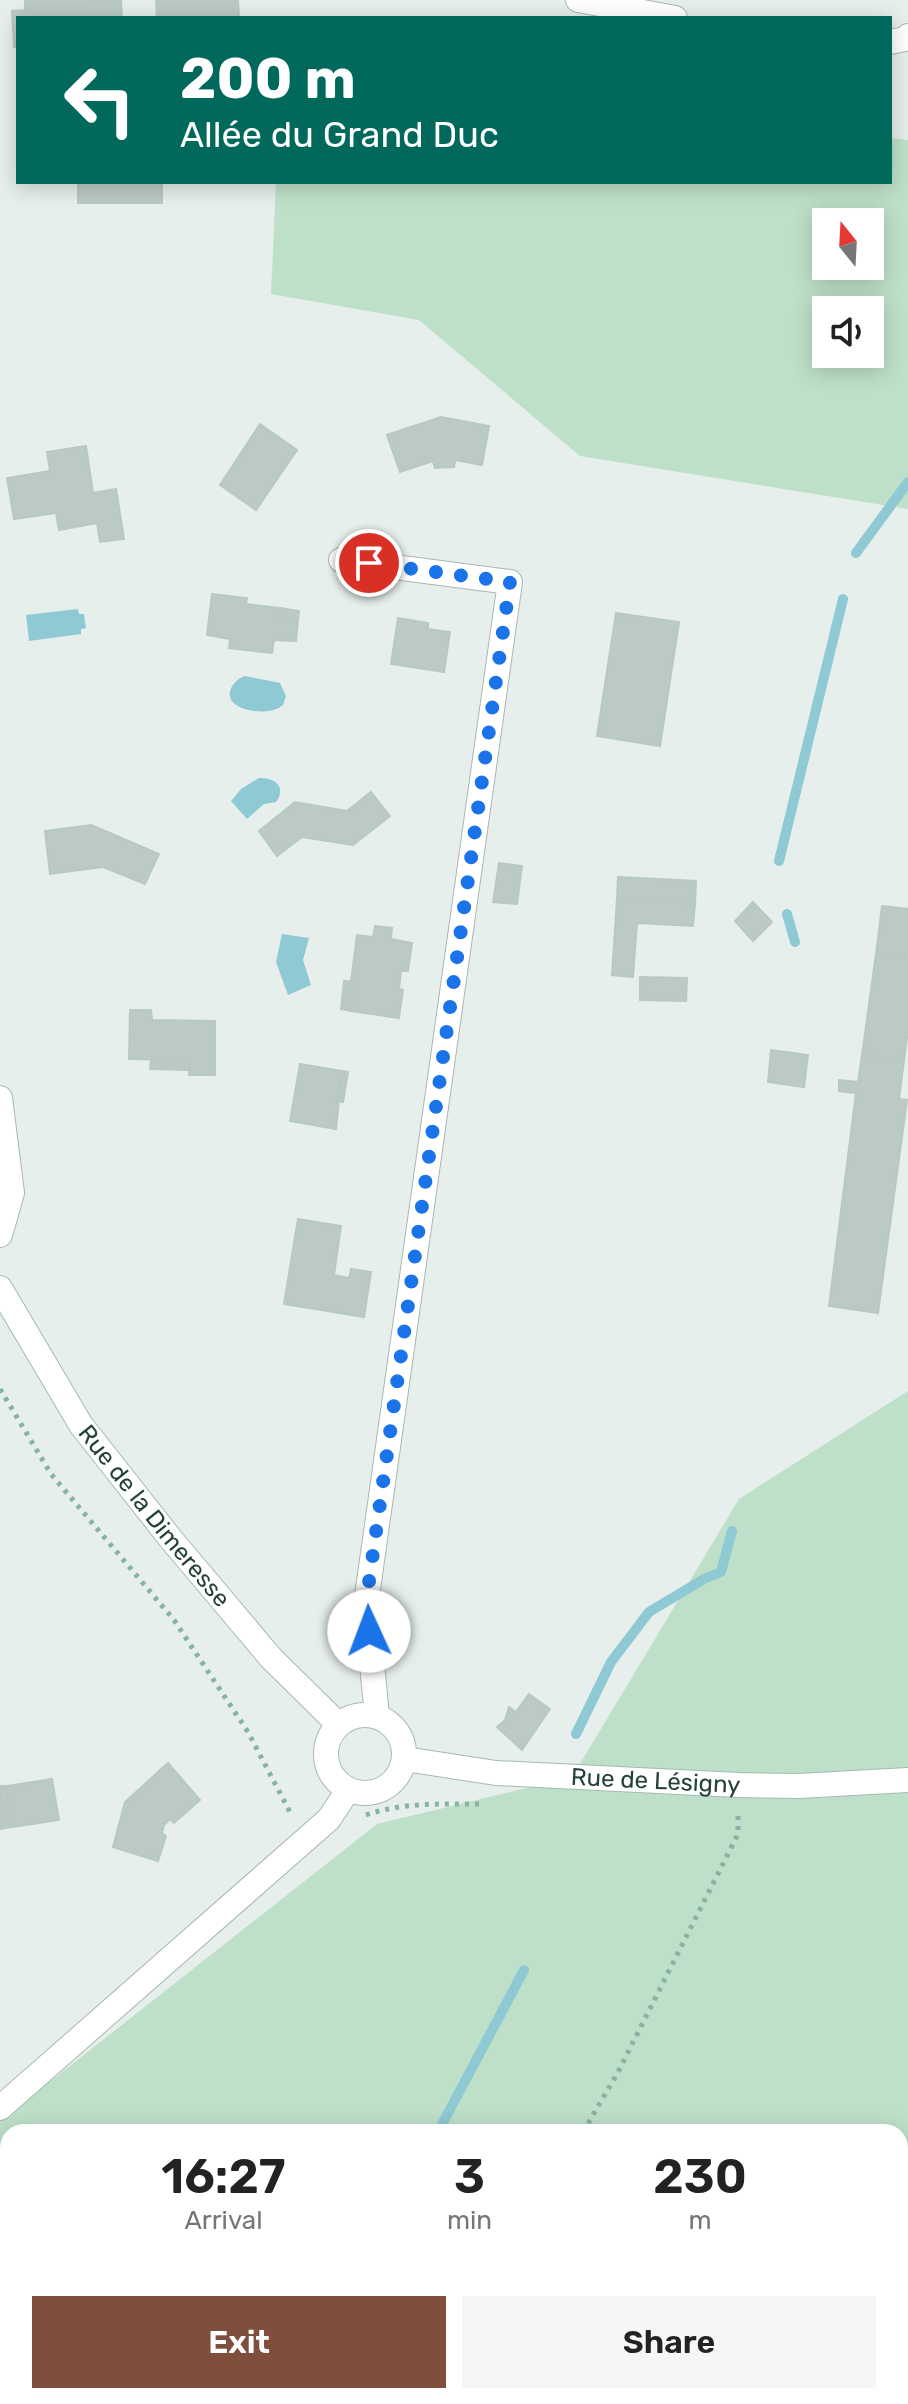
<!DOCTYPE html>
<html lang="en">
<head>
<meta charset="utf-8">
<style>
	:root { --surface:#fff; --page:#f6f6f6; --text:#222; --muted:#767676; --accent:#804e3d }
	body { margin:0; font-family:Rubik,sans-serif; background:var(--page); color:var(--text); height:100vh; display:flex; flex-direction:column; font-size:30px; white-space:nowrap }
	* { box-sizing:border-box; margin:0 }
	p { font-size:26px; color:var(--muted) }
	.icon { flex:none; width:44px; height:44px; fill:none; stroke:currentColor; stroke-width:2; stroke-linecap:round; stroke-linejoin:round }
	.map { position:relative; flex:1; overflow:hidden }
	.sheet { position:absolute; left:0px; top:2124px; width:908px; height:280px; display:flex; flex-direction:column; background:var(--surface); border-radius:24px 24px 0 0; box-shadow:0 4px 20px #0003 }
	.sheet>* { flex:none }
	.hud { position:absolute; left:16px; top:16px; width:876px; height:168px; border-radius:0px; box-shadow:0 4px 20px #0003; background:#00695c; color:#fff; overflow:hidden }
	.needle { width:52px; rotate:342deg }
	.buttons { position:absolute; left:812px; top:208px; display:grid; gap:16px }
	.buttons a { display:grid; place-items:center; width:72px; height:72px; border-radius:0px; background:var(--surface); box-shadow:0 4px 20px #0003; font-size:40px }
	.pin { position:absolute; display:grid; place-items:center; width:68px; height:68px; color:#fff; margin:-34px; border:4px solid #fff; border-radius:50%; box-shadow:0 2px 8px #0007 }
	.me { position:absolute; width:88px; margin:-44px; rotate:358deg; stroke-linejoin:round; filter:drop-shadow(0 0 6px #0008) }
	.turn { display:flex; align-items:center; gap:28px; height:168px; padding:0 32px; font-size:36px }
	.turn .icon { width:104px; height:104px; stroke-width:2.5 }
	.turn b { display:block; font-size:56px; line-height:68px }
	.eta { display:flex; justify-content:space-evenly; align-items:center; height:136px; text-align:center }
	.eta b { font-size:48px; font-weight:600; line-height:56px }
	.cta { display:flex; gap:16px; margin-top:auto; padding:16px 32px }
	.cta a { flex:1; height:92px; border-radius:0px; background:var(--accent); color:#fff; font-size:32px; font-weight:600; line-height:92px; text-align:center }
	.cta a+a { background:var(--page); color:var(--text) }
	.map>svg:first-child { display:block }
</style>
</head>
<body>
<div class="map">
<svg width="908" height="2404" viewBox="0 0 908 2404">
	<rect width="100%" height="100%" fill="#e6efeb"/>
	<path fill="#bfe0c8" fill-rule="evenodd" d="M890,138L908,140V509L580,456L419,320L271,294L276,182H890ZM870,222V266H826V222ZM826,310H870V354H826Z
		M908,1391V2404H0V2121L377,1824L572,1777L739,1499ZM8,2132H900V2396H8Z"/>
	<path fill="#8ec9d4" d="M78,609L79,614H84L86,628L81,629V634L29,641L26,615Z
		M245,676L280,683L286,696L283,705C273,714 250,713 238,706C222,698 232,680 245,676Z
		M259,778C275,777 287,787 276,802L264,804L247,819L231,801L241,789Z
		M282,934L309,938L303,960L311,985L288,995L276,962Z"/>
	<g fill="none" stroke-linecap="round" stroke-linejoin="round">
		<path stroke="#8ec9d4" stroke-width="10" d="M856,553L908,482
			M779,861L843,599
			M787,914L795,942
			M576,1734L611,1662L649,1612L704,1579L721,1572L732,1531
			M438,2132L524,1970
			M292,2404L297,2396"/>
	</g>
	<path fill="#bbcac4" stroke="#b8c9c2" stroke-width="2" d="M25,0H59L60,5L121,2L122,18H18V47H14L12,11L25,10Z
		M59,0H121V2L60,5Z
		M156,0H238L239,18H157Z
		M78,182H162V203H78Z
		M441,417L489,426L482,465L455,460L454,467L435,468L433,461L400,472L387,435Z
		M260,424L297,450L256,510L220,485Z
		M86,446L93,493L116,489L124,539L100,542L97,523L59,530L56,513L14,519L7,478L50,471L47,452Z
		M212,594L247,598L246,604L280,608L278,617L298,620L296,641L274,640L272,653L229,648L230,639L207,635Z
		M280,608L299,611L298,620L278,617Z
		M616,613L679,622L660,746L597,736Z
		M398,618L428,623V629L450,632L444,672L391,664Z
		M371,792L390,816L353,845L302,837L277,856L259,831L295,802L347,811Z
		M91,825L159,854L145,884L103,867L50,874L45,831Z
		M499,863L522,866L517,904L493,902Z
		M618,877L696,881L695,904L617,898Z
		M617,898L695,904L693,926L637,923L633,977L612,975Z
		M753,902L772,922L753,941L735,921Z
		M882,906L908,909V958L876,954Z
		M375,926L392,928L391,939L412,943L408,971H401L399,989L403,990L399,1018L351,1011L355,982L351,981L357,935L373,937Z
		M876,954L908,958V1030L904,1060L862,1055Z
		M640,977L687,978L686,1001L640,1000Z
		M344,981L355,982L351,1011L341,1009Z
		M130,1010H151L152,1020L215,1021V1075H189V1060L129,1059Z
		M771,1050L808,1055L804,1087L768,1082Z
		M862,1055L904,1060L899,1099L907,1100L878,1313L829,1306L856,1093L839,1091V1080L858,1082Z
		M151,1059L189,1060V1070L150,1069Z
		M300,1064L342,1071L336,1129L290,1121Z
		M342,1071L348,1072L343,1102L337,1101Z
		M298,1219L341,1226L334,1275L349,1278L351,1269L371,1272L364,1317L284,1304Z
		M529,1694L550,1709L522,1750L497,1727L505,1720L509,1707L516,1712Z
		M168,1763L200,1800L174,1823L170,1819L164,1825L162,1833L166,1836L158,1861L113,1847L125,1802Z
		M52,1779L59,1820L12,1827L7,1786Z
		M0,1786H7L12,1827L0,1829Z"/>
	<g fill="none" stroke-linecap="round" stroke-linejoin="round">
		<g stroke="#a8b8b2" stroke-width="26">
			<path id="street" d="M578,0L675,18
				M890,42L905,39L908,36
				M341,560L510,582L366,1603L377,1716
				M0,1098L12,1193L0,1235
				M0,2108L329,1819L348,1790"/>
		</g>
		<g stroke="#a4bbb3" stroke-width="26">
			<g id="secondary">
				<path id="s1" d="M0,1288L81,1425L170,1538L271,1658L338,1724"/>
				<circle cx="365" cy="1754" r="39"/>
				<path id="s2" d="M405,1759L496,1773L738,1785L799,1786L908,1780"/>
			</g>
		</g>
		<path stroke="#86b3a5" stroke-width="5" stroke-dasharray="4 6" stroke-linecap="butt" d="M0,1389L51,1474L174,1620L248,1732L292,1816
			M366,1815C403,1802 444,1804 483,1804
			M583,2132L617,2074L738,1834V1814
			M424,2404L429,2396"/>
		<use href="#street" stroke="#fff" stroke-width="24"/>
		<use href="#secondary" stroke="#fff" stroke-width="24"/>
	</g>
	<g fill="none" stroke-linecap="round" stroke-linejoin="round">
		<path stroke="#1a73e8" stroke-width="14" stroke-dasharray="0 25.2" d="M369,1631L366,1603L510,582L369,563"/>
	</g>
	<g text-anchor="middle" stroke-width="7" stroke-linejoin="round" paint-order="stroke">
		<g font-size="24" fill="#24423a" stroke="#f7fbf9">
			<text dy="8" stroke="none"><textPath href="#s1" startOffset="276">Rue de la Dimeresse</textPath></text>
			<text dy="8" stroke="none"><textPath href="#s2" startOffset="252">Rue de Lésigny</textPath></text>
		</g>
	</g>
</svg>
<div class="buttons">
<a><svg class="needle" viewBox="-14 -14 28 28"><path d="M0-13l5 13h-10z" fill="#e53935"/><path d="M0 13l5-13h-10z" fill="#767676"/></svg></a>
<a><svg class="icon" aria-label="sound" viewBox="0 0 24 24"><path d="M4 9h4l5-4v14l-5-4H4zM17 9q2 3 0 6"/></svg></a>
</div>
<div class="pin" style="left:369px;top:563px;background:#d93025"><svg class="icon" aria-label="arrive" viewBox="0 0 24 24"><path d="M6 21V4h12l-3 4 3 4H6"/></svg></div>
<svg class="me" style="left:369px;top:1631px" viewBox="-20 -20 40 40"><circle r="19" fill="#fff"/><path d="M0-13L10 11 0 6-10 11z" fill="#1a73e8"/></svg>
<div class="hud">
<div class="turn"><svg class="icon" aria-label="left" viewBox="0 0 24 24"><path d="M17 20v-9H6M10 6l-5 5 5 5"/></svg><div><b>200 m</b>Allée du Grand Duc</div></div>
</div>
<section class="sheet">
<div class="eta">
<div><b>16:27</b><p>Arrival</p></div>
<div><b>3</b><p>min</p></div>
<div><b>230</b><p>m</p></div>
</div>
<div class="cta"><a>Exit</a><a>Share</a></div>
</section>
</div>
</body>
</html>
